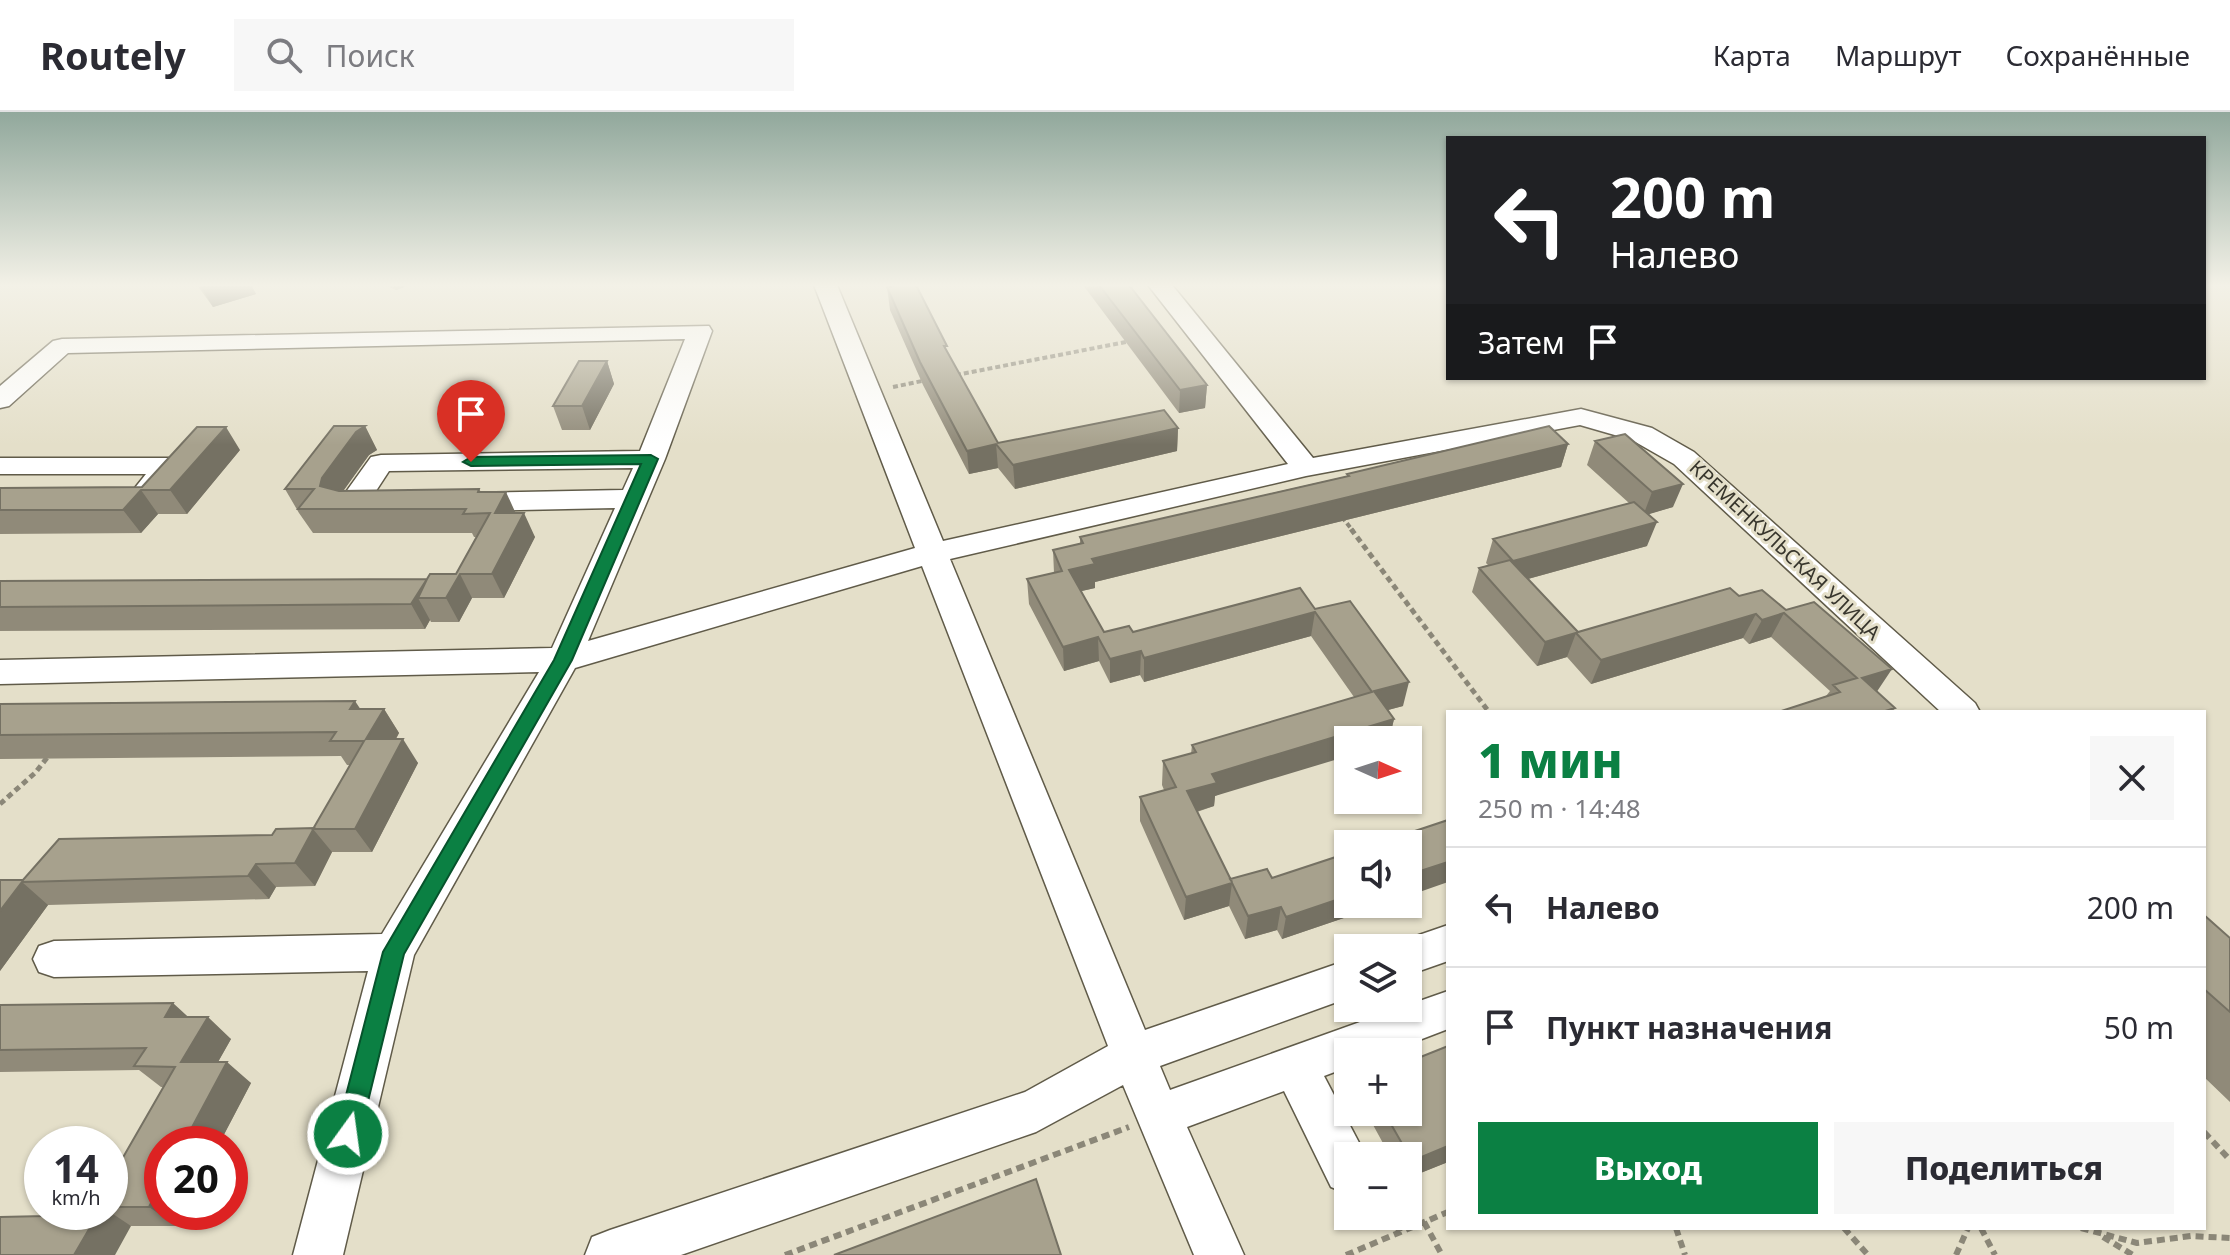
<!DOCTYPE html>
<html lang="ru">
<head>
<meta charset="utf-8">
<style>
	:root { --surface:#fff; --page:#f7f7f7; --text:#2b2b33; --muted:#7c7c81; --line:#e1e1e2; --accent:#0b8043 }
	body { margin:0; font-family:"Noto Sans",sans-serif; background:var(--page); color:var(--text); height:100vh; display:flex; flex-direction:column; font-size:30px; white-space:nowrap }
	* { box-sizing:border-box; margin:0 }
	p { font-size:26px; color:var(--muted) }
	.icon { flex:none; width:44px; height:44px; fill:none; stroke:currentColor; stroke-width:2; stroke-linecap:round; stroke-linejoin:round }
	.map { position:relative; flex:1; overflow:hidden }
	.details { position:absolute; left:1446px; top:598px; width:760px; height:520px; display:flex; flex-direction:column; background:var(--surface); border-radius:0px; box-shadow:0 2px 6px #0004 }
	.details>* { flex:none }
	.banner { position:absolute; left:1446px; top:24px; width:760px; height:244px; border-radius:0px; box-shadow:0 2px 6px #0004; background:#202124; color:#fff; overflow:hidden }
	.needle { width:52px; rotate:93deg }
	.fabs { position:absolute; left:1334px; top:614px; display:grid; gap:16px }
	.fabs a { display:grid; place-items:center; width:88px; height:88px; border-radius:0px; background:var(--surface); box-shadow:0 2px 6px #0004; font-size:40px }
	.speed { position:absolute; left:24px; top:1014px; display:flex; gap:16px; font-size:40px; font-weight:700; text-align:center }
	.speed>* { display:grid; place-content:center; width:104px; height:104px; border-radius:50%; background:var(--surface); box-shadow:0 2px 6px #0004; line-height:1 }
	.speed small { font-size:20px; font-weight:400 }
	.speed .limit { border:12px solid #d22; background:#fff; color:#111 }
	.pin { position:absolute; display:grid; place-items:center; width:68px; height:68px; color:#fff; margin:-82px -34px; border-radius:50% 50% 50% 0; rotate:-45deg; box-shadow:0 0 8px #0007 }
	.pin .icon { rotate:45deg }
	.me { position:absolute; width:88px; margin:-44px; rotate:14deg; stroke-linejoin:round; filter:drop-shadow(0 0 6px #0008) }
	.turn { display:flex; align-items:center; gap:28px; height:168px; padding:0 32px; font-size:36px }
	.turn .icon { width:104px; height:104px; stroke-width:2.5 }
	.turn b { display:block; font-size:56px; line-height:68px }
	.then { display:flex; align-items:center; height:76px; padding:0 32px; background:#0003; gap:16px; font-size:30px }
	.round { display:grid; place-items:center; flex:none; width:84px; height:84px; border-radius:0px; background:var(--page) }
	.summary { display:flex; align-items:center; justify-content:space-between; height:136px; padding:0 32px }
	h1 { font-size:48px; font-weight:800; line-height:60px; color:var(--accent) }
	.cta { display:flex; gap:16px; margin-top:auto; padding:16px 32px }
	.cta a { flex:1; height:92px; border-radius:0px; background:var(--accent); color:#fff; font-size:32px; font-weight:800; line-height:92px; text-align:center }
	.cta a+a { background:var(--page); color:var(--text) }
	ul { padding:0; list-style:none }
	li { display:flex; align-items:center; gap:24px; height:120px; padding:0 32px; border-top:2px solid var(--line) }
	li div { flex:1 }
	li b { display:block; font-size:30px }
	li em { font-style:normal }
	header { display:flex; align-items:center; gap:48px; box-sizing:border-box; height:112px; padding:0 40px; background:var(--surface); border-bottom:2px solid var(--line) }
	header strong { font-size:38px }
	nav { display:flex; gap:44px; margin-inline-start:auto; font-size:28px }
	.search { width:560px; height:72px; background:var(--page); display:flex; align-items:center; gap:20px; box-sizing:border-box; padding:0 28px; border-radius:0px; color:var(--muted); font-size:30px }
	.map>svg:first-child { display:block }
</style>
</head>
<body>
<header>
<strong>Routely</strong>
<div class="search"><svg class="icon" aria-label="search" viewBox="0 0 24 24"><circle cx="10" cy="10" r="6"/><path d="M15 15l6 6"/></svg>Поиск</div>
<nav><a>Карта</a><a>Маршрут</a><a>Сохранённые</a></nav>
</header>
<div class="map">
<svg width="2230" height="1143" viewBox="0 0 2230 1143">
	<rect width="100%" height="100%" fill="#e4dfc9"/>
	<g fill="none" stroke-linecap="round" stroke-linejoin="round">
		<g stroke="#605b49" stroke-width="3">
			<path id="minor" d="M814,173H837L943,429L1288,352L1148,173H1172L1313,346L1581,297L1652,316L1694,340L1975,591L1980,600H1941L1674,352L1632,328L1580,313L1306,364L950,447L1145,918L1348,848V886L1160,954L1170,978L1399,896H1408V893L1448,879V917L1388,940H1348V955L1324,964L1366,1044H1348V1082L1331,1075L1284,979L1187,1015L1244,1143H1194L1123,973L1036,1020L681,1143H585L592,1125L610,1118L1025,980L1108,934L922,454L575,556L414,843L343,1143H293L368,859L54,865L39,860L33,847L39,834L54,829L382,822L539,560L0,572V548L552,536L615,396L467,399L457,396L452,390L457,384L467,381L623,378L633,356L389,359L374,382L396,385L401,391L396,397L353,400L343,397L338,391L371,345L381,343L640,339L685,227L68,241L9,294L0,296V274L53,229L62,227L709,214L712,219L665,347L588,529L915,436Z
				M0,346H170L180,348L184,354C172,372 157,394 134,388L130,382L146,362H0Z
				M1448,813V849L1408,863V836H1392L1393,832Z"/>
		</g>
		<path stroke="#8b8778" stroke-width="4" stroke-dasharray="5 3" stroke-linecap="butt" d="M956,263L1131,229
			M893,275L927,268
			M1342,405L1353,419"/>
		<path stroke="#8b8778" stroke-width="5" stroke-dasharray="6 4" stroke-linecap="butt" d="M1351,417L1489,600
			M0,692L35,661L50,642"/>
		<path stroke="#8b8778" stroke-width="6" stroke-dasharray="8 5" stroke-linecap="butt" d="M2204,1020L2230,1048
			M1391,1104L1400,1120
			M1424,1110L1442,1143
			M1676,1116L1685,1143
			M1844,1116L1868,1143
			M1981,1116L1995,1143
			M2081,1116L2137,1131L2191,1124L2230,1126
			M2103,1125L2133,1143
			M785,1143L1129,1015
			M1346,1143L1448,1100
			M1956,1143L1968,1116"/>
		<use href="#minor" fill="#fff" fill-rule="evenodd"/>
	</g>
	<path fill="#908a79" d="M197,173H251L256,182L213,195Z
		M385,173H410L396,178Z
		M889,173H916L948,241L998,331L1178,316L1177,339L1015,377L998,356L969,362L923,273L890,198L887,175H889Z
		M1083,173H1129L1207,273L1205,296L1179,301Z
		M607,249L614,272L590,318H562L553,294Z
		M365,314L377,338L369,343L343,379L479,377L481,380L516,401L535,425L504,486H472L459,510H431L430,508L425,517L0,519V469L427,467L456,462L476,425H474L472,421H313L299,401L285,377Z
		M1595,329L1673,395L1648,402L1647,434L1528,467L1578,520L1739,484L1762,478L1895,596L1892,600H1778L1826,584L1830,579L1771,525L1749,532L1743,526L1591,572L1567,545L1537,554L1472,480L1479,456L1488,453L1486,451L1493,427L1629,391L1587,353Z
		M1568,332L1561,355L1095,470V476L1081,479L1104,520H1133L1315,497L1403,594L1388,598L1394,607L1389,628H1348L1215,684L1214,694L1197,700L1230,767L1272,766L1348,792H1385L1282,827L1277,818L1245,827L1229,794L1184,808L1140,709V685L1164,678L1162,673L1163,649L1191,642L1192,633L1354,585L1311,524L1144,570L1140,563L1110,571L1099,549L1064,559L1029,492L1027,467L1054,461L1053,438L1080,432V425L1347,364V362Z
		M240,338L187,402H158L141,421L0,422V376L142,375Z
		M0,592L384,597L399,621L396,627L418,651L372,740H332L315,774L276,775L269,787L48,793L0,859L23,768L314,716L351,653H347L341,644L0,647Z
		M2204,803L2230,826V990L2204,965Z
		M0,893L189,905L231,927L218,950L251,971L219,1032H162L177,1114H131L45,1104L110,1100V1068L163,975H161L139,958L0,960Z
		M1448,934V1050L1408,1066V1044H1390L1366,1000H1408Z"/>
	<path fill="#757163" d="M200,173H251L256,182L213,195Z
		M393,173H410L396,178Z
		M607,249L614,272L590,318L582,294Z
		M1207,273L1205,296L1179,301L1180,278Z
		M365,314L377,338L369,343L336,389L334,398L320,374L322,366L356,320Z
		M226,315L240,338L187,402L170,378Z
		M1178,316L1177,339L1015,377L1013,353Z
		M996,332L998,356L969,362L967,339Z
		M1568,332L1561,355L1095,470V476L1069,482V458L1092,447Z
		M1683,372L1673,395L1643,404L1652,380Z
		M141,378L158,402L141,421L123,398Z
		M506,380L517,404L495,401Z
		M524,401L535,425L504,486L492,462Z
		M1657,410L1647,434L1506,473L1513,449Z
		M460,462L472,486L459,510L446,486Z
		M427,467L418,486L430,508L425,517L411,492Z
		M1315,500L1311,524L1144,570V546Z
		M1784,501L1771,525L1749,532L1762,508Z
		M1756,502L1743,526L1591,572L1601,548Z
		M1576,521L1567,545L1537,554L1545,530Z
		M1098,525L1099,549L1064,559L1063,535Z
		M1141,539L1140,563L1110,571V547Z
		M1892,557L1876,581L1862,566Z
		M1409,570L1403,594L1369,603L1374,579Z
		M355,589L371,613L350,597Z
		M384,597L399,621L382,651L366,627Z
		M1394,607L1389,628H1348V644L1215,684L1214,694L1185,703L1187,679L1212,662Z
		M403,627L418,651L372,740L355,717Z
		M313,717L332,740L315,774L295,751Z
		M1448,750V770L1408,784V763Z
		M256,752L276,775L269,787L248,764Z
		M22,770L48,793L0,859V799Z
		M1232,771L1229,794L1184,808L1186,785Z
		M1348,784V792H1385L1282,827L1286,805Z
		M1281,795L1277,818L1245,827L1248,804Z
		M173,891L197,913L165,905Z
		M208,905L231,927L206,971L181,950Z
		M227,950L251,971L219,1032H183Z
		M1448,1034V1050L1408,1066V1057L1412,1049Z
		M162,1070V1100H184L177,1114L149,1095Z
		M99,1100H110L131,1114L115,1143H74Z"/>
	<path fill="#a7a18d" stroke="#757163" stroke-width="2" d="M892,173H916L947,234H944L998,331L1164,298L1178,316L1013,353L996,332L967,339L920,250L887,175L893,174Z
		M1099,173H1129L1207,273L1180,278Z
		M579,249H607L582,294H553Z
		M334,314H365L356,320L322,366L320,374L339,379L479,377L478,380H506L495,401H524L492,462H460L446,486H418L427,467L411,492L0,495V469L427,467L430,462H456L490,401L463,402L466,397H298L314,377H285Z
		M1549,314L1568,332L1092,447L1095,452L1069,458L1104,520L1129,514L1133,520L1300,476L1315,497L1350,489L1409,570L1374,579L1394,607L1212,662L1217,671L1187,679L1232,770L1230,767L1267,757L1272,766L1348,741V784L1286,805L1281,795L1248,804L1232,771L1186,785L1140,685L1176,675L1163,649L1196,640L1192,633L1372,580L1315,500L1144,546L1141,539L1110,547L1098,525L1063,535L1027,467L1062,459L1053,438L1083,431L1080,425L1349,364L1347,362Z
		M197,315H226L170,378H141L123,398H0V376L142,375Z
		M1625,322L1683,372L1652,380L1595,329Z
		M1634,390L1657,410L1513,449L1493,427Z
		M1510,448L1578,520L1730,476L1739,484L1762,478L1786,498L1814,490L1892,557L1862,566L1895,596L1882,600H1778L1840,580L1833,573L1857,566L1784,501L1762,508L1756,502L1601,548L1576,521L1545,530L1479,456Z
		M355,589L350,597H384L366,627H403L355,717H313L364,629H330L336,620L0,623V592Z
		M1448,708V750L1408,763V732H1376Z
		M314,716L295,751L256,752L248,764L22,770L0,799V768H23L59,727L272,723L276,717Z
		M2204,803L2230,826V900L2204,877Z
		M173,891L165,905H208L181,950H227L183,1032H162V1070L149,1095H110V1068L175,955L134,954L146,936L0,938V893Z
		M1448,934V1034L1412,1049L1384,1000H1408V950Z
		M1036,1067L1061,1143H834Z
		M47,1100H99L74,1143H0V1105L45,1104Z"/>
	<linearGradient id="sky" x2="0" y2="1"><stop stop-color="#91a89c"/><stop offset="0.52" stop-color="#f3f1e7"/><stop offset="1" stop-color="#f3f1e7" stop-opacity="0"/></linearGradient>
	<rect width="2230" height="333" fill="url(#sky)"/>
	<path fill="#0b8043" stroke="#07532c" stroke-width="2" d="M651,343L658,347L572,548L404,842L360,1022L357,1030L348,1034L339,1030L336,1022L383,840L554,548L641,352L471,354L463,350L471,345Z"/>
	<g text-anchor="middle" stroke-width="6" stroke-linejoin="round" paint-order="stroke">
		<g font-size="20" fill="#38362d" stroke="#e4dfc9">
			<text transform="translate(1785 438) rotate(43)" y="7">КРЕМЕНКУЛЬСКАЯ УЛИЦА</text>
		</g>
	</g>
</svg>
<div class="fabs">
<a><svg class="needle" viewBox="-14 -14 28 28"><path d="M0-13l5 13h-10z" fill="#e53935"/><path d="M0 13l5-13h-10z" fill="#7c7c81"/></svg></a>
<a><svg class="icon" aria-label="sound" viewBox="0 0 24 24"><path d="M4 9h4l5-4v14l-5-4H4zM17 9q2 3 0 6"/></svg></a>
<a><svg class="icon" aria-label="layers" viewBox="0 0 24 24"><path d="M12 4l9 5-9 5-9-5zM3 14l9 5 9-5"/></svg></a>
<a>+</a>
<a>−</a>
</div>
<div class="speed"><div>14<small>km/h</small></div><div class="limit">20</div></div>
<div class="pin" style="left:471px;top:350px;background:#d93025"><svg class="icon" aria-label="arrive" viewBox="0 0 24 24"><path d="M6 21V4h12l-3 4 3 4H6"/></svg></div>
<svg class="me" style="left:348px;top:1022px" viewBox="-20 -20 40 40"><circle r="17" fill="#0b8043" stroke="#fff" stroke-width="3"/><path d="M0-11L8 9 0 5-8 9z" fill="#fff"/></svg>
<div class="banner">
<div class="turn"><svg class="icon" aria-label="left" viewBox="0 0 24 24"><path d="M17 20v-9H6M10 6l-5 5 5 5"/></svg><div><b>200 m</b>Налево</div></div>
<div class="then">Затем<svg class="icon" aria-label="arrive" viewBox="0 0 24 24"><path d="M6 21V4h12l-3 4 3 4H6"/></svg></div>
</div>
<section class="details">
<div class="summary"><div><h1>1 мин</h1><p>250 m · 14:48</p></div><a class="round"><svg class="icon" aria-label="close" viewBox="0 0 24 24"><path d="M6 6l12 12M18 6L6 18"/></svg></a></div>
<ul>
<li><svg class="icon" aria-label="left" viewBox="0 0 24 24"><path d="M17 20v-9H6M10 6l-5 5 5 5"/></svg><div><b>Налево</b></div><em>200 m</em></li>
<li><svg class="icon" aria-label="arrive" viewBox="0 0 24 24"><path d="M6 21V4h12l-3 4 3 4H6"/></svg><div><b>Пункт назначения</b></div><em>50 m</em></li>
</ul>
<div class="cta"><a>Выход</a><a>Поделиться</a></div>
</section>
</div>
</body>
</html>
